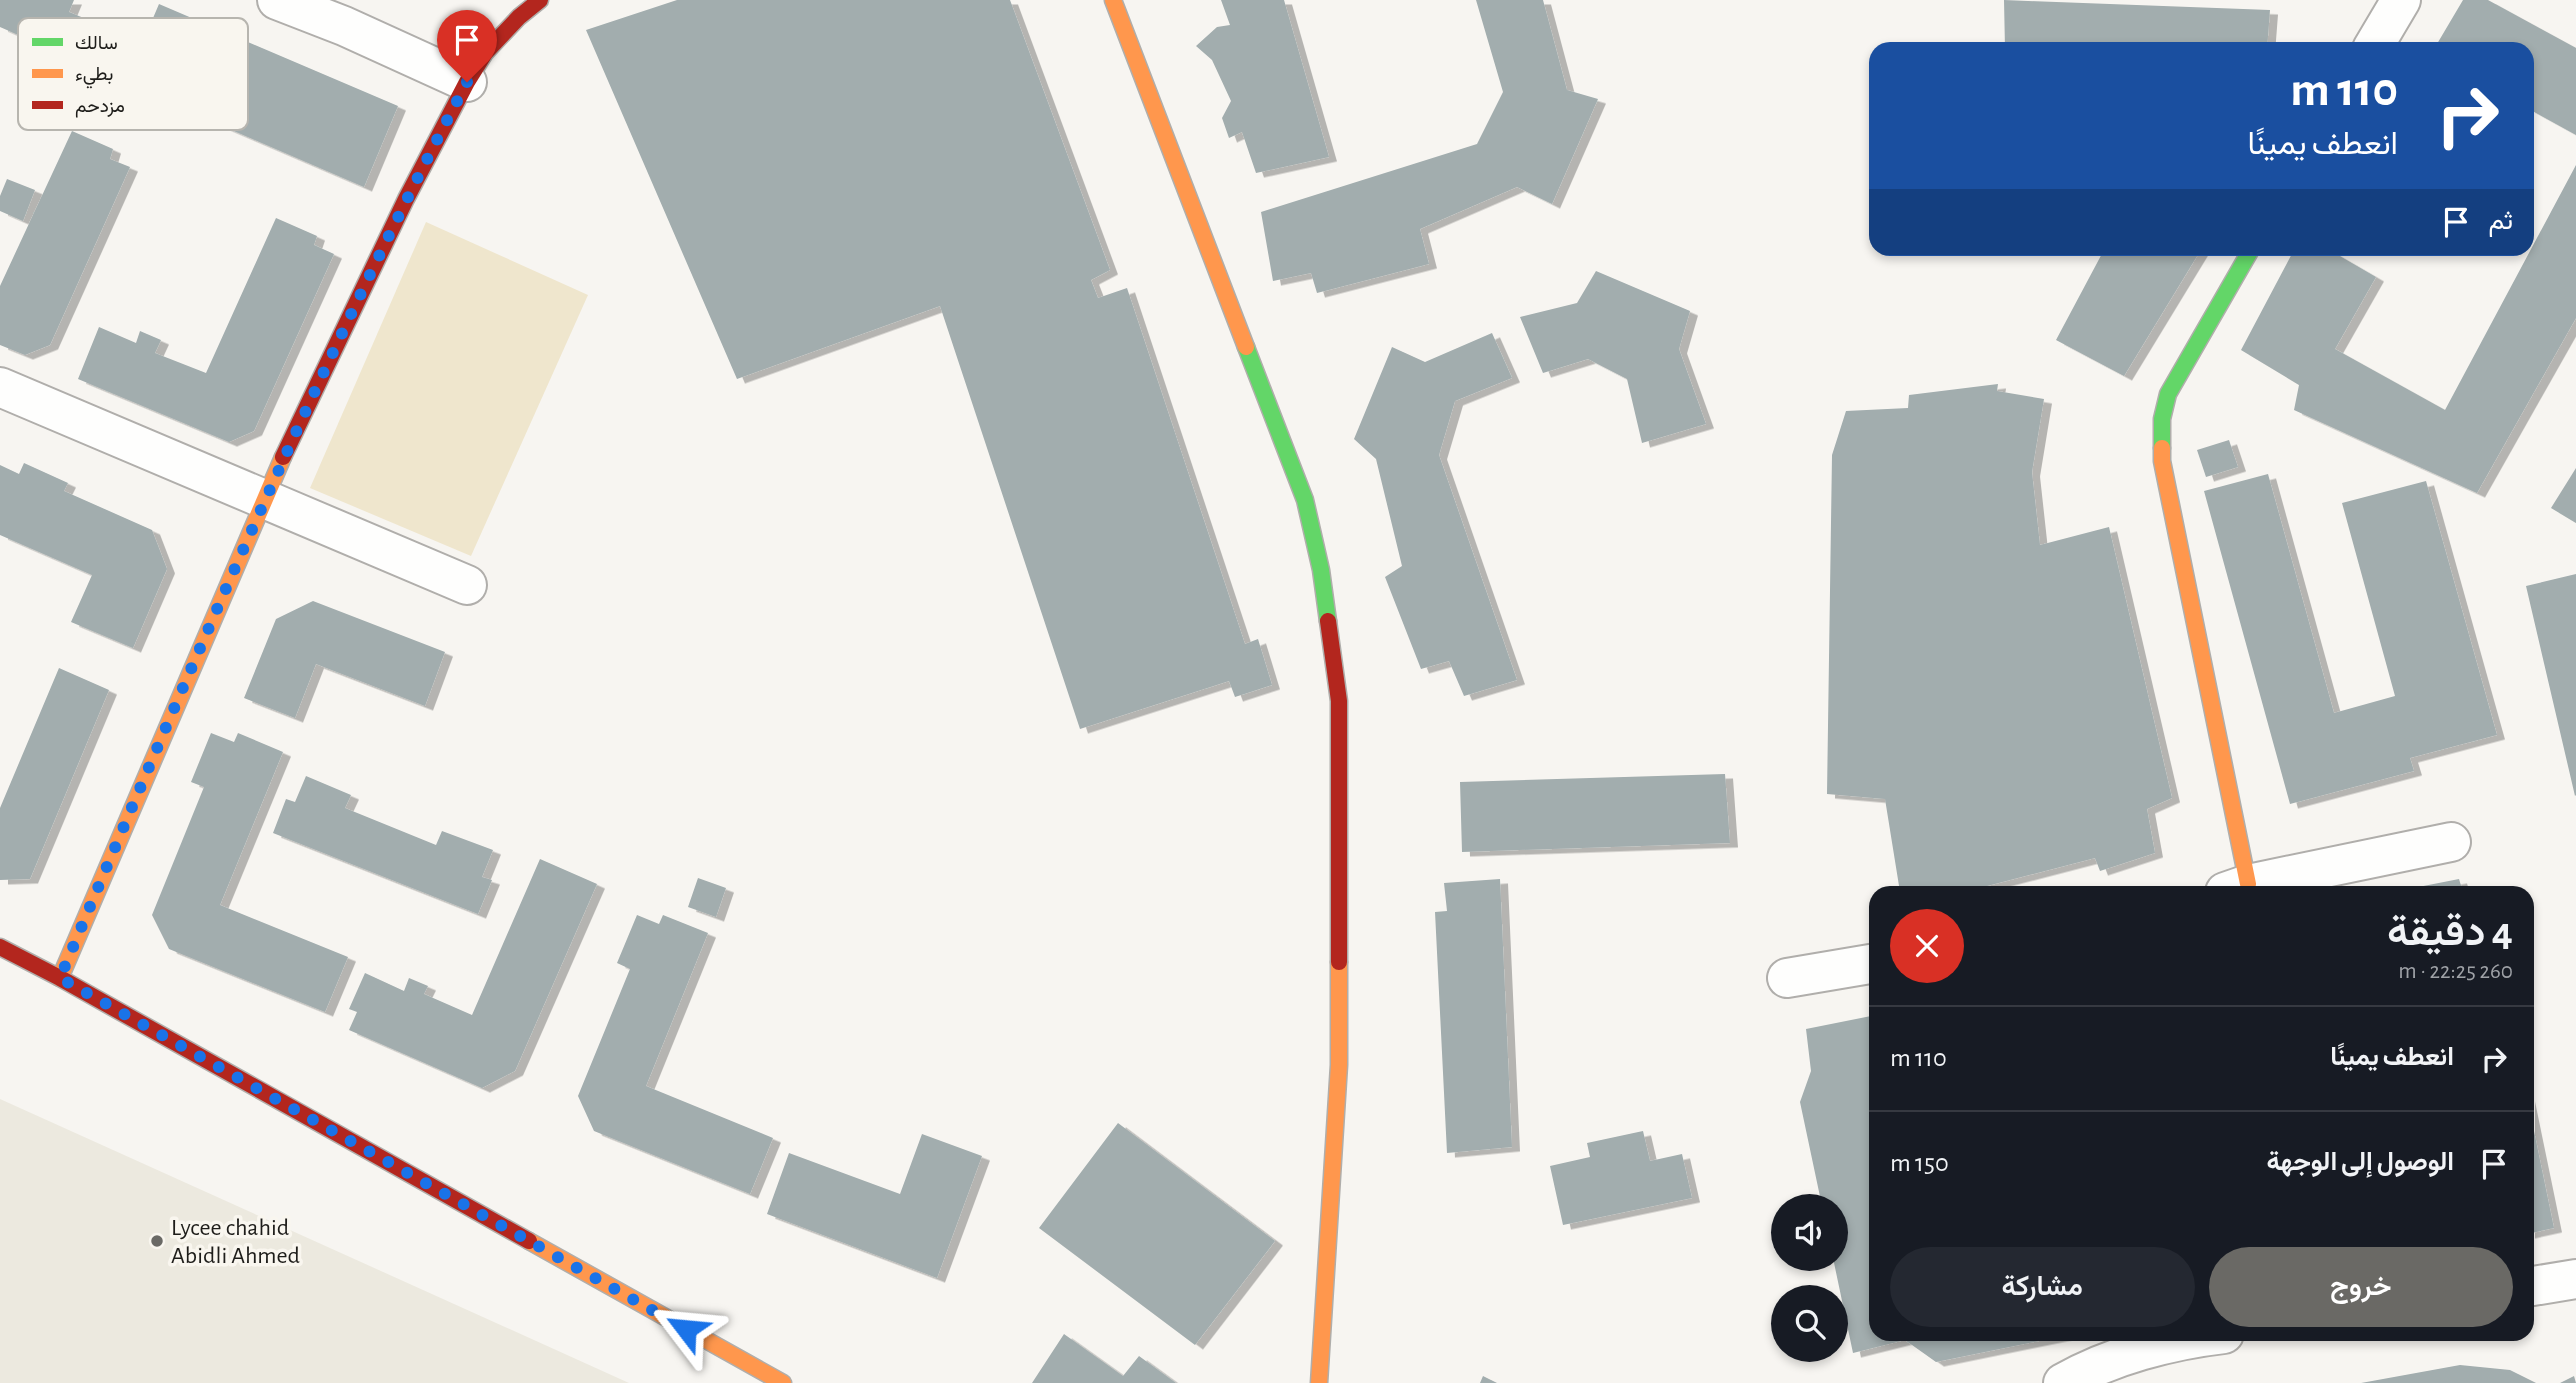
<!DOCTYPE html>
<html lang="ar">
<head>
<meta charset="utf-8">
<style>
	:root { --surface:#171b24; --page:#242831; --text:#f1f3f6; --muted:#9ea1a6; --line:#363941; --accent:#6a6965 }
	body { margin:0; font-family:"Alegreya Sans",Vazirmatn,sans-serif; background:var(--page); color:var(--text); direction:rtl; height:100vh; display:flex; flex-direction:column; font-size:26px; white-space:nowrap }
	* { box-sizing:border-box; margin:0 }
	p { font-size:23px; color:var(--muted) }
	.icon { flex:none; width:38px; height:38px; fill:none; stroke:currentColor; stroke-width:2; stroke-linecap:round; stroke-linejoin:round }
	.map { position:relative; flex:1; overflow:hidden; direction:ltr }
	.drawer { position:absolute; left:1869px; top:886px; width:665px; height:455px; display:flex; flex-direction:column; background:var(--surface); border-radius:21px; box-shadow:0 4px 10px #0003; direction:rtl }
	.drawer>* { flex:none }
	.top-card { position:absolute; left:1869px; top:42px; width:665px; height:214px; border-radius:21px; box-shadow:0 4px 10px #0003; direction:rtl; background:#1a4fa0; color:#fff; overflow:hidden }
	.buttons { position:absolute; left:1771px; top:1194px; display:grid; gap:14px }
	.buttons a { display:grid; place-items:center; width:77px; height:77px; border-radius:50%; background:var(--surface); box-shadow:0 4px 10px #0003; font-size:35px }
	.pin { position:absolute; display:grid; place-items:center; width:60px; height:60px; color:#fff; margin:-72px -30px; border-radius:50% 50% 50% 0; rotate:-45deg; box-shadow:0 0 7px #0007 }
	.pin .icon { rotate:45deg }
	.me { position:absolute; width:77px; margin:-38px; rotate:299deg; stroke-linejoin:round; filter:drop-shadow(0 0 5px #0008) }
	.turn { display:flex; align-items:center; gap:24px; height:147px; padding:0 21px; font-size:32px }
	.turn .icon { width:91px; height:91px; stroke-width:2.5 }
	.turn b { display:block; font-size:49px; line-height:60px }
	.then { display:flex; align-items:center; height:66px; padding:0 21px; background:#0003; gap:14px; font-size:26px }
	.round { display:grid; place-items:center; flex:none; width:74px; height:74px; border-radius:37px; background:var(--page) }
	.summary { display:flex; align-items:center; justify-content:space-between; height:119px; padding:0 21px }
	h1 { font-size:42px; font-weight:600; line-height:52px }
	.button { display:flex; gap:14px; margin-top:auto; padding:14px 21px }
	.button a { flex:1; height:80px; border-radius:42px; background:var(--accent); color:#fff; font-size:28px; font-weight:600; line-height:80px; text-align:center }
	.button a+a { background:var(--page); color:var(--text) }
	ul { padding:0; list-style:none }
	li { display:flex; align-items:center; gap:21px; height:105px; padding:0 21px; border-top:2px solid var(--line) }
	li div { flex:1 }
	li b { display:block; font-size:26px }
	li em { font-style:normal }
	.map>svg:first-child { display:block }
</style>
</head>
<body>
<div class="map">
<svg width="2576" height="1383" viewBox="0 0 2576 1383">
	<defs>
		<filter id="shadow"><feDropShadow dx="8" dy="4.5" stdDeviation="0" flood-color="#0004"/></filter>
	</defs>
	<rect width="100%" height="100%" fill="#f7f5f1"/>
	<path fill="#ece9df" d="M0,1099L629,1383H0Z"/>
	<path fill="#efe6cd" d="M426,222L588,295L471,556L310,488Z"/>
	<path fill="#a2adae" filter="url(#shadow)" d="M0,0H74L69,12L106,27L89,66L0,27Z
		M677,0H1010L1110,270L1091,280L1098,298L1127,288L1245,644L1258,639L1272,685L1235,697L1229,681L1080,729L940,306L737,379L586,30Z
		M1221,0H1284L1329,157L1256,173L1242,132L1229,138L1222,118L1231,101L1212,60L1196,46L1217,27L1230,25Z
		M1476,0H1543L1567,90L1598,99L1552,204L1517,187L1420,229L1429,264L1317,293L1311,273L1273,281L1261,212L1477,144L1503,92Z
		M2004,0L2270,10L2267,49H2005Z
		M2463,0H2488L2576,48V135L2527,108V49H2434Z
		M159,4L398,106L364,187L125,84Z
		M72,131L113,149L110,159L130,167L50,345L25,355L0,345V286Z
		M2576,165V318L2477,493L2294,410L2299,385L2241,350L2295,248H2326L2376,277L2335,349L2445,410Z
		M7,179L35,190L23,221L0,211V196Z
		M276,218L317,236L314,245L334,254L254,431L229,442L78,379L99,327L136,343L140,331L161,340L155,353L206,373Z
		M2105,248H2202L2124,376L2056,340Z
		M1596,271L1690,311L1679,349L1706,424L1642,443L1627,379L1588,359L1543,373L1520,317L1577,303Z
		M1492,333L1512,378L1455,401L1439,455L1517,680L1464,696L1449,661L1421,669L1385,577L1402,566L1376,459L1354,439L1392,347L1425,362Z
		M1998,384L1997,391L2044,399L2032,472L2040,545L2109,527L2172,798L2147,809L2155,853L2100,871L2095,858L1964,892H1900L1885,799L1827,794L1832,455L1846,411L1908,408L1909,395Z
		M2229,440L2238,467L2206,477L2197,450Z
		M24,463L68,483L64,491L152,530L167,569L133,648L71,622L92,575L0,535V465L19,474Z
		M2576,468V523L2551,508Z
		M2268,474L2334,713L2395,696L2342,503L2426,481L2497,735L2410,758L2414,771L2290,804L2204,491Z
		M2576,574V795L2575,796L2526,586Z
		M313,601L445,652L425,706L316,664L295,718L244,698L276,619Z
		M59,668L109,690L30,879L0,880V808Z
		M211,733L234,742L238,733L283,752L220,905L348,957L325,1012L169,949L152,915L204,787L191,782Z
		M1725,774L1730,843L1462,852L1460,782Z
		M306,776L351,795L345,808L436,845L442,831L493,850L482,877L492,880L478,914L273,833L286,799L295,802Z
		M540,859L597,884L515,1071L482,1088L349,1030L357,1012L349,1009L365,973L404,991L409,978L428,986L424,994L472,1015Z
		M698,878L726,888L716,917L688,907Z
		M1500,879L1512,1147L1447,1153L1435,912L1447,911L1444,883Z
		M2459,879L2463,892H2398V891Z
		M637,915L659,924L663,915L708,933L646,1086L773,1138L750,1194L594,1131L578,1096L630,969L617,963Z
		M1876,1015V1097L1874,1098L1876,1111V1334L2069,1335L1936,1362L1905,1340L1853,1353L1833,1258H1836V1206H1822L1800,1102L1811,1071L1806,1029Z
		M2527,1097L2554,1228L2527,1234Z
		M1118,1123L1275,1241L1195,1345L1039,1228Z
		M1643,1131L1650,1161L1682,1154L1692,1198L1563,1225L1550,1166L1590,1157L1587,1143Z
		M922,1134L982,1156L937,1278L767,1214L789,1153L900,1194Z
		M1064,1334L1123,1376L1139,1356L1176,1383H1032Z
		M2460,1365L2510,1370L2536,1383H2361Z
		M1483,1376L1497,1383H1480Z
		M2574,1376L2576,1383H2560Z"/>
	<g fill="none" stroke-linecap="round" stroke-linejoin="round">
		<g stroke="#b0aeab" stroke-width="42">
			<path id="street" d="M277,0L344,26L467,82
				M2372,49L2401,0
				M0,387L467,585
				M2225,892L2248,884L2451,842
				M1787,978L1876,963
				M2527,1287L2576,1279
				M2063,1383C2110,1356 2171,1340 2224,1334"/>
		</g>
		<g stroke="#b0aeab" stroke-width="19">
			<path id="fast" d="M1246,347L1305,500L1321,570L1328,621
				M2162,448V419L2168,394L2252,248"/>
		</g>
		<g stroke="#b0aeab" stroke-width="19">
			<path id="slow" d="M1113,0L1246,347
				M2162,448V461L2248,884
				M60,978L283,457
				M529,1241L783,1383
				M1319,1383L1339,1065V962"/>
		</g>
		<g stroke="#b0aeab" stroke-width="19">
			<path id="jam" d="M283,457L406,199L467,82L485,53L519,17L540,0
				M1328,621L1339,701V962
				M0,947L60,978L529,1241"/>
		</g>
		<use href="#street" stroke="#fefefd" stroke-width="38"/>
		<use href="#fast" stroke="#63d668" stroke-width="16"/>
		<use href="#slow" stroke="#ff974d" stroke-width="16"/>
		<use href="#jam" stroke="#b3261e" stroke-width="16"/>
	</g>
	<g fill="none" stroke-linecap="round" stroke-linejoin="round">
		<path stroke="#1a73e8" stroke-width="12" stroke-dasharray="0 21.6" d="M467,82C314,373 187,676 60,978L686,1329"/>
	</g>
	<circle fill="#6a6965" stroke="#f9f6ef" stroke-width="2.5" cx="157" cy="1241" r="7"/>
	<g text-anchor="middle" stroke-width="7" stroke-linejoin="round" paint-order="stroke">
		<g font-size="24" fill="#1e1d1a" stroke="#f9f6ef" text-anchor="start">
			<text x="171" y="1235">Lycee chahid<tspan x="171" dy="28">Abidli Ahmed</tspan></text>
		</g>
	</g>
	<rect x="18" y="18" width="230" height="112" rx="10" fill="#f9f6ef" stroke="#b7b5af" stroke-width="2"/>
	<rect x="32" y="38" width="31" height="8" fill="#63d668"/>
	<rect x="32" y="69" width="31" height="9" fill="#ff974d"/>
	<rect x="32" y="101" width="31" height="8" fill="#b3261e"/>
	<g font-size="19" fill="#1e1d1a">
		<text x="75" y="49">سالك</text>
		<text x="75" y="80">بطيء</text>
		<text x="75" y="112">مزدحم</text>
	</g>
</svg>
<div class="buttons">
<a><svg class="icon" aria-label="sound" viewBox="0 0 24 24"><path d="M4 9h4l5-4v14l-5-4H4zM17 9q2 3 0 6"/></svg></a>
<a><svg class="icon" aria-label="search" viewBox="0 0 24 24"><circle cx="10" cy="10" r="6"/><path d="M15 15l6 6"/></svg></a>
</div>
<div class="pin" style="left:467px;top:82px;background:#d93025"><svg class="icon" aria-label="arrive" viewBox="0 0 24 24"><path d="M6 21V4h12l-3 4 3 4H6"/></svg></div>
<svg class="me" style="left:686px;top:1329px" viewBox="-20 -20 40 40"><path d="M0-17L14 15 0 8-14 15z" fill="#1a73e8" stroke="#fff" stroke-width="4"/></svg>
<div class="top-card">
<div class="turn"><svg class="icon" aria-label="right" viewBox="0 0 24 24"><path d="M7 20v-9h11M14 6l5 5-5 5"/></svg><div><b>110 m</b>انعطف يمينًا</div></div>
<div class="then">ثم<svg class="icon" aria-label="arrive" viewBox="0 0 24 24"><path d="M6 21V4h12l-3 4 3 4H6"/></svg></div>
</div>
<section class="drawer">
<div class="summary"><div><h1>4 دقيقة</h1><p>260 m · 22:25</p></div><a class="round" style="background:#d93025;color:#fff"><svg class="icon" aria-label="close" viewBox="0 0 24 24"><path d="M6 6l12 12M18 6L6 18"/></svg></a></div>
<ul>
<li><svg class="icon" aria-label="right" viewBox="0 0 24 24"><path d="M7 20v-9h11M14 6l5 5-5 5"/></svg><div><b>انعطف يمينًا</b></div><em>110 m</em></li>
<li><svg class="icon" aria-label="arrive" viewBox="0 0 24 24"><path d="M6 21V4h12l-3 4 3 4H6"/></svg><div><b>الوصول إلى الوجهة</b></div><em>150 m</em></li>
</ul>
<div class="button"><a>خروج</a><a>مشاركة</a></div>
</section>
</div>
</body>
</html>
